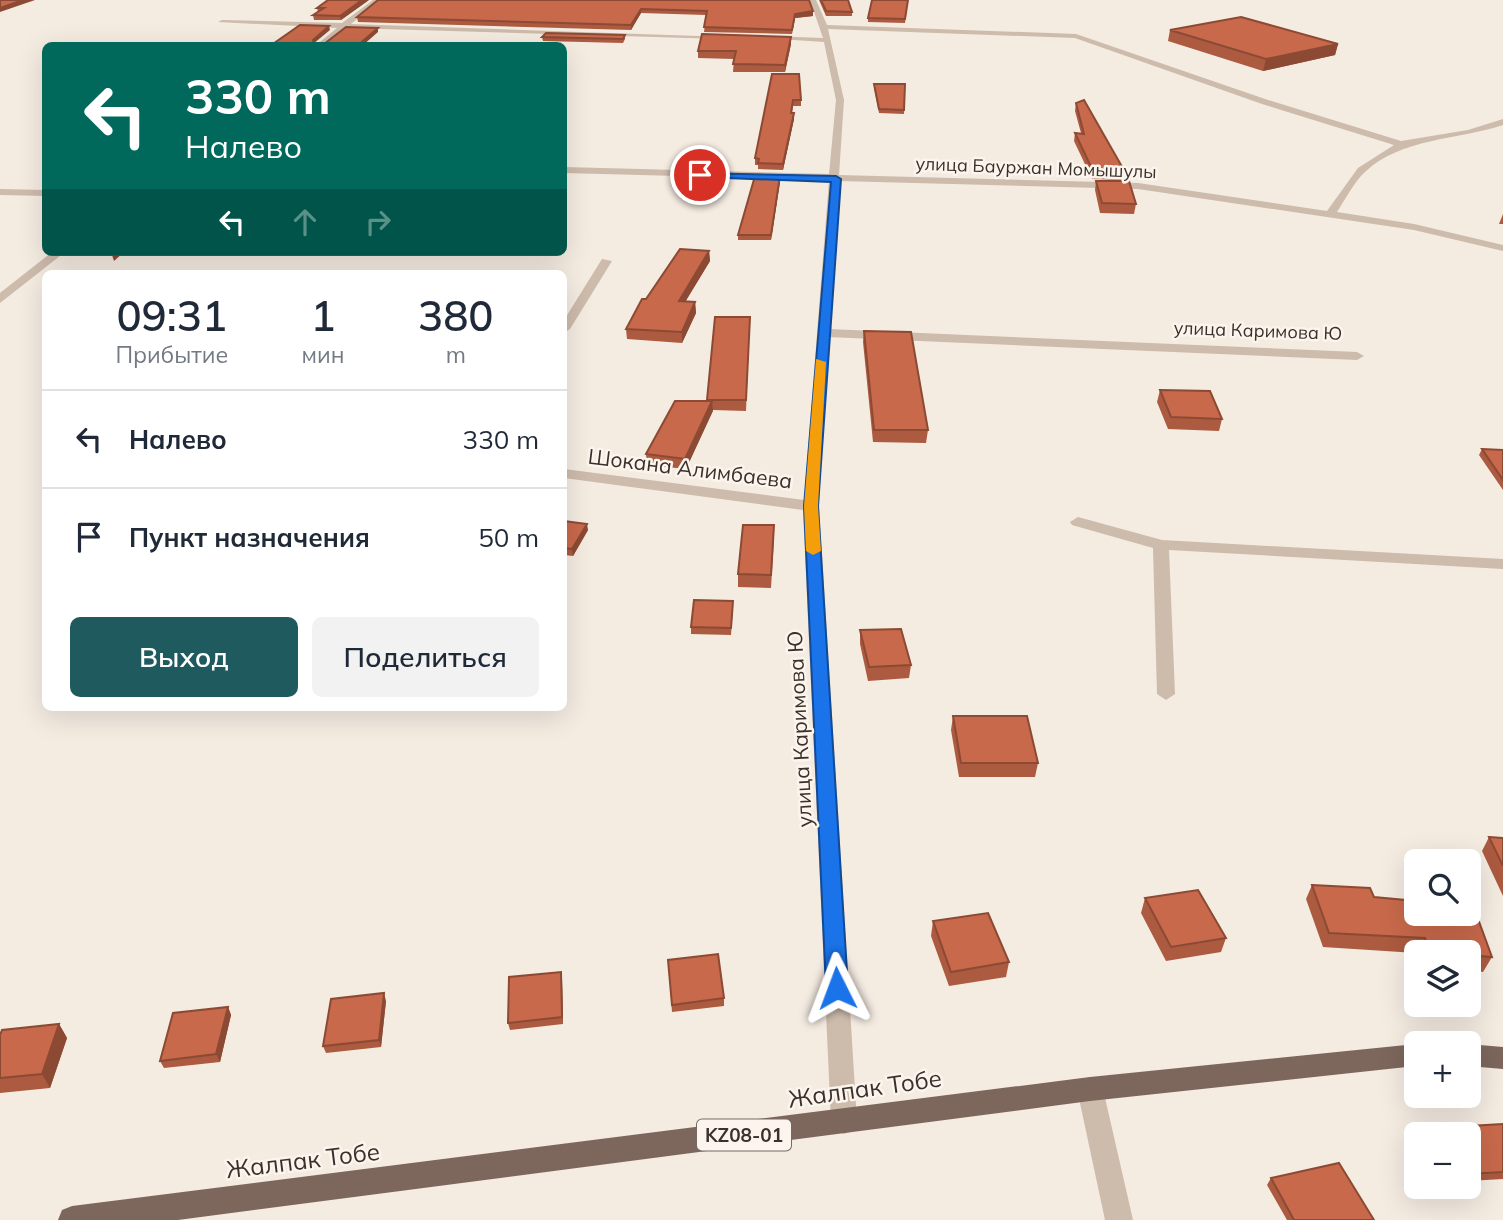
<!DOCTYPE html>
<html lang="ru">
<head>
<meta charset="utf-8">
<style>
	:root { --surface:#fff; --page:#f2f2f3; --text:#1f2937; --muted:#747a83; --line:#e0e1e3; --accent:#1f5a5e }
	body { margin:0; font-family:Mulish,sans-serif; background:var(--page); color:var(--text); height:100vh; display:flex; flex-direction:column; font-size:26px; white-space:nowrap }
	* { box-sizing:border-box; margin:0 }
	p { font-size:23px; color:var(--muted) }
	.icon { flex:none; width:38px; height:38px; fill:none; stroke:currentColor; stroke-width:2; stroke-linecap:round; stroke-linejoin:round }
	.map { position:relative; flex:1; overflow:hidden }
	.drawer { position:absolute; left:42px; top:270px; width:525px; height:441px; display:flex; flex-direction:column; background:var(--surface); border-radius:10px; box-shadow:0 7px 28px #0002 }
	.drawer>* { flex:none }
	.top-card { position:absolute; left:42px; top:42px; width:525px; height:214px; border-radius:10px; box-shadow:0 7px 28px #0002; background:#00695c; color:#fff; overflow:hidden }
	.controls { position:absolute; left:1404px; top:849px; display:grid; gap:14px }
	.controls a { display:grid; place-items:center; width:77px; height:77px; border-radius:10px; background:var(--surface); box-shadow:0 7px 28px #0002; font-size:35px }
	.pin { position:absolute; display:grid; place-items:center; width:60px; height:60px; color:#fff; margin:-30px; border:4px solid #fff; border-radius:50%; box-shadow:0 2px 7px #0007 }
	.me { position:absolute; width:77px; margin:-38px; rotate:357deg; stroke-linejoin:round; filter:drop-shadow(0 0 5px #0008) }
	.turn { display:flex; align-items:center; gap:24px; height:147px; padding:0 28px; font-size:32px }
	.turn .icon { width:91px; height:91px; stroke-width:2.5 }
	.turn b { display:block; font-size:49px; line-height:60px }
	.lanes { display:flex; align-items:center; height:66px; padding:0 28px; background:#0003; justify-content:center; gap:35px; direction:ltr }
	.lanes .off { opacity:.35 }
	.eta { display:flex; justify-content:space-evenly; align-items:center; height:119px; text-align:center }
	.eta b { font-size:42px; font-weight:600; line-height:49px }
	.primary-button { display:flex; gap:14px; margin-top:auto; padding:14px 28px }
	.primary-button a { flex:1; height:80px; border-radius:10px; background:var(--accent); color:#fff; font-size:28px; font-weight:600; line-height:80px; text-align:center }
	.primary-button a+a { background:var(--page); color:var(--text) }
	ul { padding:0; list-style:none }
	li { display:flex; align-items:center; gap:21px; height:98px; padding:0 28px; border-top:2px solid var(--line) }
	li div { flex:1 }
	li b { display:block; font-size:26px }
	li em { font-style:normal }
	.map>svg:first-child { display:block }
</style>
</head>
<body>
<div class="map">
<svg width="1503" height="1220" viewBox="0 0 1503 1220">
	<rect width="100%" height="100%" fill="#f4ebe1"/>
	<g fill="none" stroke-linecap="round" stroke-linejoin="round">
		<path fill="#cdbbac" fill-rule="evenodd" d="M373,0H380L351,24L727,37L723,39L346,28L323,46H315L337,28L218,22L222,20L342,23Z
			M810,0H816L827,25L1076,34L1268,100L1401,141L1468,130L1503,119V125C1457,140 1401,138 1365,172C1354,182 1345,200 1337,212L1414,224L1503,245V251L1414,230L1138,189L839,181L829,329L1357,352L1364,356L1357,360L828,337L819,506L857,1122L853,1131L844,1134L835,1131L831,1122L803,510L564,478V469L804,500L829,180L564,173V167L829,174L836,100L824,42L764,38L768,36L823,38ZM828,29L1075,38L1262,104L1394,145L1358,168L1327,211L1138,183L839,175L844,100Z
			M0,189L46,190V196L0,195Z
			M52,252H65L0,303V293Z
			M602,259L612,261L570,329L564,333V320Z
			M1078,517L1162,540L1503,559V569L1169,550L1175,694L1166,700L1157,694L1153,548L1072,525L1070,522Z
			M1090,1077L1099,1081L1103,1089L1133,1220H1105L1077,1089L1081,1081Z"/>
		<path fill="#7d675c" fill-rule="evenodd" d="M1416,1044V1066L1090,1101L178,1220H58L62,1210L72,1206L1090,1077Z
			M1468,1044L1503,1047V1069L1468,1066Z"/>
	</g>
	<path fill="#ac5a40" d="M369,0L341,20H314L313,15L318,12L317,8Z
		M378,0L813,11V16L795,18L792,34L704,32L706,15L641,13L631,30L358,22L357,17Z
		M819,0H848L852,12V16H826Z
		M908,0L905,23L868,22V18Z
		M1170,30L1338,44L1335,55L1263,71L1168,41Z
		M625,35V39L623,43L543,41L542,37Z
		M791,37V44L785,72H733L734,59L698,58V51Z
		M772,74L801,100V106H793L792,113H794V119L783,170L758,169V165H755V158Z
		M874,84H905L904,114L879,113L874,88Z
		M1076,103L1125,172L1123,180L1092,179L1074,141L1075,133H1081L1075,111Z
		M780,181L771,240H738V235Z
		M1096,181L1136,204L1134,214L1100,213L1095,190Z
		M1503,214V224H1499Z
		M709,251L710,261L685,302H695L696,313L682,343L627,339L626,329L646,299Z
		M715,317H750L746,411L713,410L686,469L647,465L646,454L707,401Z
		M864,331L928,430L926,443L873,442L863,342Z
		M1160,390L1222,419L1219,431L1168,429L1157,402Z
		M1482,449L1503,450V490L1479,455Z
		M564,521L588,530L573,556L564,555Z
		M774,538L771,588L738,587V574Z
		M733,608L731,635L691,634V627Z
		M860,630L911,665L909,678L868,681L860,644Z
		M953,716L1038,763L1035,777H959L951,730Z
		M1489,837L1503,838V896L1482,851Z
		M1312,885L1374,897L1492,957L1483,972L1468,970V952L1416,953L1323,947L1306,899Z
		M1145,898L1226,938L1221,952L1166,961L1141,913Z
		M933,921L1009,962L1006,977L949,986L931,936Z
		M668,960L724,998V1006L672,1012Z
		M562,979L563,1024L510,1030L508,1023Z
		M386,1001L381,1047L326,1053L323,1046Z
		M228,1007L231,1015L220,1062L164,1068L160,1061Z
		M59,1024L67,1038L50,1088L0,1093V1035Z
		M1503,1124V1179L1468,1181V1134H1431L1435,1128Z
		M1271,1178L1374,1220H1287L1267,1185Z"/>
	<path fill="#8c4a34" d="M23,0H35L0,12V8Z
		M362,0H369L341,20L340,16Z
		M641,9V13L631,30V25Z
		M813,11V16L795,18L792,34L795,14Z
		M329,26L330,30L313,44V40Z
		M378,28V32L362,46H357Z
		M791,37V44L785,72V65Z
		M1338,44L1335,55L1263,71L1266,59Z
		M794,113V119L783,170V164Z
		M780,176V181L771,240V235Z
		M709,251L710,261L679,312V301Z
		M116,252H124L114,261L112,255Z
		M695,302L696,313L682,343V332Z
		M712,401L713,411L686,469L685,459Z
		M587,524L588,530L573,556L572,549Z
		M561,972L562,979L563,1024L562,1017Z
		M384,993L386,1001L381,1047L379,1040Z
		M228,1007L231,1015L220,1062L216,1054Z
		M59,1024L67,1038L50,1088L42,1074Z"/>
	<path fill="#c8694b" stroke="#8c4a34" stroke-width="2" d="M0,0H23L0,8Z
		M328,0H362L340,16L313,15L324,8H317Z
		M378,0H809L813,11L795,14L792,30L704,27L707,11L641,9L631,25L357,17Z
		M821,0H848L852,12L826,11Z
		M872,0H908L905,19L868,18Z
		M1241,17L1338,44L1266,59L1170,30Z
		M300,25L329,26L313,40L314,45L324,44L346,27L378,28L357,46H270Z
		M546,33L625,35L623,39L542,37Z
		M702,34L791,37L785,65L733,64L736,51H698Z
		M772,74H799L801,100H793L791,113H794L783,164L758,163L759,159L755,158Z
		M874,84H905L904,110L879,109Z
		M1084,100L1125,172L1093,171L1075,133L1084,134L1076,103Z
		M755,176H780L771,235H738Z
		M1096,181H1129L1136,204L1102,203Z
		M680,249L709,251L679,301L695,302L682,332L626,329L642,299H646Z
		M715,317H750L746,400H707Z
		M864,331L911,332L928,430H874Z
		M1160,390L1210,391L1222,419L1171,417Z
		M675,401H712L685,459L646,454Z
		M1482,449L1503,450V480Z
		M564,521L587,524L572,549L564,548Z
		M743,525H774L771,575L738,574Z
		M694,600L733,601L731,628L691,627Z
		M901,629L911,665L869,667L860,630Z
		M953,716H1027L1038,763H961Z
		M1489,837L1503,838V866Z
		M1312,885L1370,888L1374,897L1416,901V914H1468V907L1474,908L1492,957L1468,955V952H1446L1429,950L1425,938L1329,933Z
		M1198,890L1226,938L1171,947L1145,898Z
		M988,913L1009,962L951,972L933,921Z
		M718,954L724,998L672,1005L668,960Z
		M561,972L562,1017L508,1023L509,977Z
		M384,993L379,1040L323,1046L331,999Z
		M228,1007L216,1054L160,1061L173,1013Z
		M59,1024L42,1074L0,1078V1035L2,1030Z
		M1503,1124V1172L1468,1174V1134H1438L1435,1128Z
		M1339,1163L1374,1220H1294L1271,1178Z"/>
	<path fill="#1a73e8" stroke="#114b97" stroke-width="2" d="M697,173L836,176L841,179L818,506L848,988L845,995L837,998L829,995L826,988L804,506L831,182L700,177Z"/>
	<path fill="#f59e0b" d="M816,359L826,362L818,506L821,551L813,555L806,551L804,506Z"/>
	<g text-anchor="middle" stroke-width="5" stroke-linejoin="round" paint-order="stroke">
		<g font-size="18" fill="#3b302b" stroke="#fbf5ee">
			<text transform="translate(1036 168) rotate(2)" y="6">улица Бауржан Момышулы</text>
			<text transform="translate(1258 331) rotate(2)" y="6">улица Каримова Ю</text>
		</g>
		<rect fill="#fbf5ee" stroke="#756b66" stroke-width="2" x="697" y="1119.5" width="94" height="31" rx="5"/>
		<g font-size="19" font-weight="bold" fill="#3b302b">
			<text x="744" y="1142">KZ08-01</text>
		</g>
		<g font-size="21" fill="#3b302b" stroke="#fbf5ee">
			<text transform="translate(690 469) rotate(7)" y="7">Шокана Алимбаева</text>
			<text transform="translate(800 729) rotate(-93)" y="7">улица Каримова Ю</text>
		</g>
		<g font-size="24" fill="#3b302b" stroke="#fbf5ee">
			<text transform="translate(865 1089) rotate(-8)" y="8">Жалпак Тобе</text>
			<text transform="translate(303 1161) rotate(-7)" y="8">Жалпак Тобе</text>
		</g>
	</g>
</svg>
<div class="controls">
<a><svg class="icon" aria-label="search" viewBox="0 0 24 24"><circle cx="10" cy="10" r="6"/><path d="M15 15l6 6"/></svg></a>
<a><svg class="icon" aria-label="layers" viewBox="0 0 24 24"><path d="M12 4l9 5-9 5-9-5zM3 14l9 5 9-5"/></svg></a>
<a>+</a>
<a>−</a>
</div>
<div class="pin" style="left:700px;top:175px;background:#d93025"><svg class="icon" aria-label="arrive" viewBox="0 0 24 24"><path d="M6 21V4h12l-3 4 3 4H6"/></svg></div>
<svg class="me" style="left:837px;top:988px" viewBox="-20 -20 40 40"><path d="M0-17L14 15 0 8-14 15z" fill="#1a73e8" stroke="#fff" stroke-width="4"/></svg>
<div class="top-card">
<div class="turn"><svg class="icon" aria-label="left" viewBox="0 0 24 24"><path d="M17 20v-9H6M10 6l-5 5 5 5"/></svg><div><b>330 m</b>Налево</div></div>
<div class="lanes"><svg class="icon" aria-label="left" viewBox="0 0 24 24"><path d="M17 20v-9H6M10 6l-5 5 5 5"/></svg><svg class="icon off" aria-label="ahead" viewBox="0 0 24 24"><path d="M12 20V5M6 11l6-6 6 6"/></svg><svg class="icon off" aria-label="right" viewBox="0 0 24 24"><path d="M7 20v-9h11M14 6l5 5-5 5"/></svg></div>
</div>
<section class="drawer">
<div class="eta">
<div><b>09:31</b><p>Прибытие</p></div>
<div><b>1</b><p>мин</p></div>
<div><b>380</b><p>m</p></div>
</div>
<ul>
<li><svg class="icon" aria-label="left" viewBox="0 0 24 24"><path d="M17 20v-9H6M10 6l-5 5 5 5"/></svg><div><b>Налево</b></div><em>330 m</em></li>
<li><svg class="icon" aria-label="arrive" viewBox="0 0 24 24"><path d="M6 21V4h12l-3 4 3 4H6"/></svg><div><b>Пункт назначения</b></div><em>50 m</em></li>
</ul>
<div class="primary-button"><a>Выход</a><a>Поделиться</a></div>
</section>
</div>
</body>
</html>
